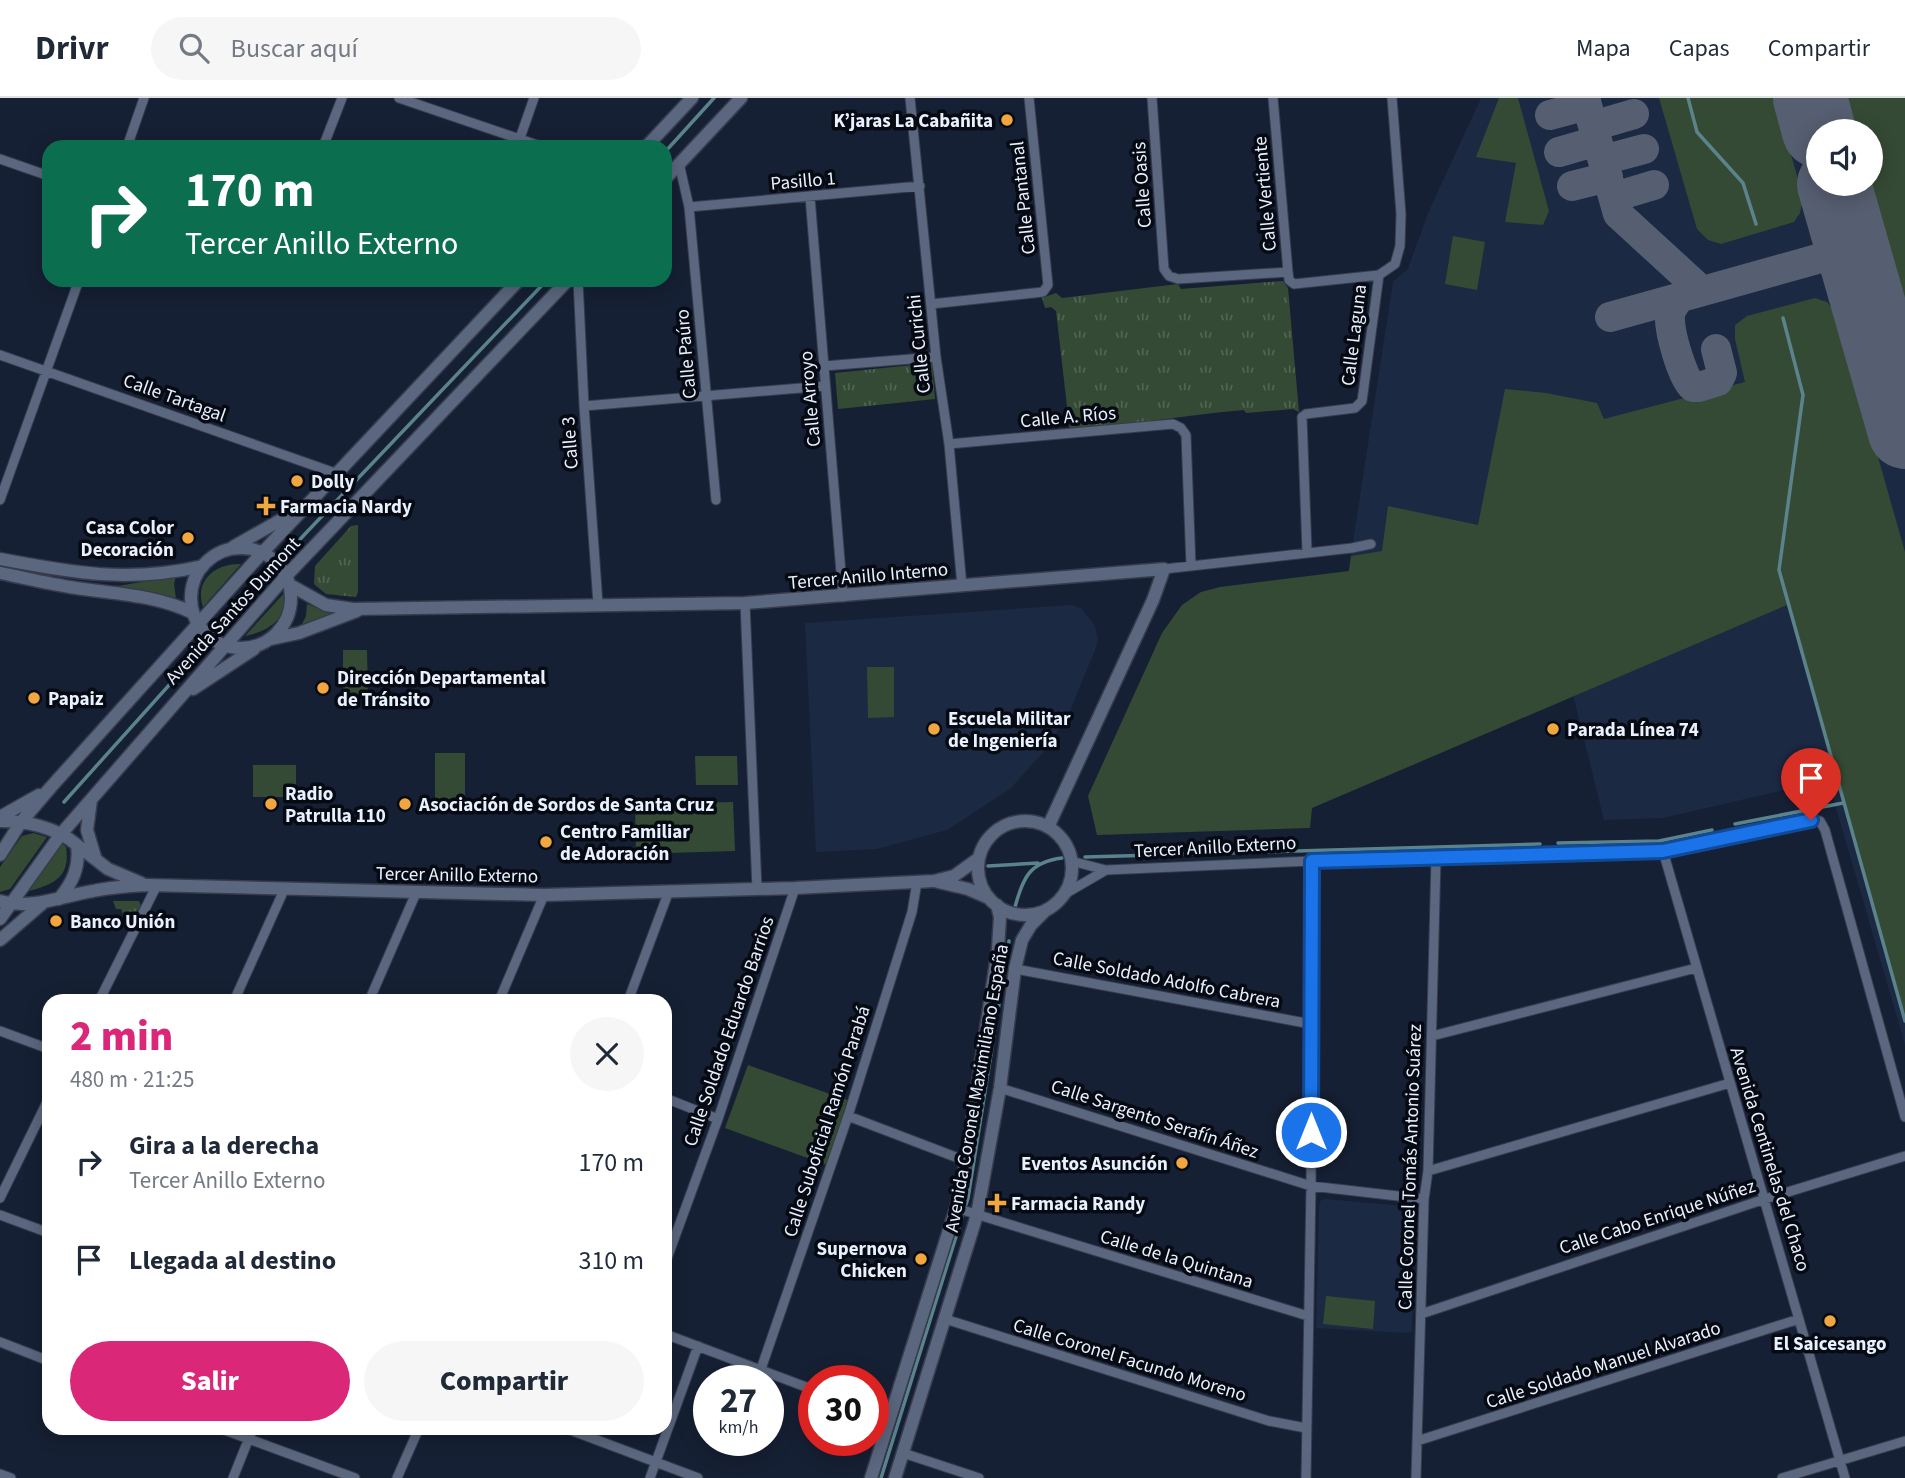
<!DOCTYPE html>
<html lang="es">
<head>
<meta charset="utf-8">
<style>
	:root { --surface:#fff; --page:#f6f6f7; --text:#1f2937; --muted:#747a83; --line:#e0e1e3; --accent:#db2777 }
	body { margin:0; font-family:"Source Sans 3",sans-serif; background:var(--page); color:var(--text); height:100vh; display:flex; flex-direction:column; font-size:26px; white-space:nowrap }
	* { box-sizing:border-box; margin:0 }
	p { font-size:23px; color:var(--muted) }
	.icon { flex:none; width:38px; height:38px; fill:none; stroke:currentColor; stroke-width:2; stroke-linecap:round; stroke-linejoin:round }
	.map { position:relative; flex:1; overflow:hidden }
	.drawer { position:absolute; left:42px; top:896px; width:630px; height:441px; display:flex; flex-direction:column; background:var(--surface); border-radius:21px; box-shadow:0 4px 18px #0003 }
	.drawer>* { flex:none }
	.top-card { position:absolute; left:42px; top:42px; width:630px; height:147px; border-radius:21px; box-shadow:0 4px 18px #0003; background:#0b6e4f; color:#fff; overflow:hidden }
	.fabs { position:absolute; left:1806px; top:21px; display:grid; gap:14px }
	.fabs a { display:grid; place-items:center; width:77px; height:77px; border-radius:50%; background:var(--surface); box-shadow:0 4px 18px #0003; font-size:35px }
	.speed { position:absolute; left:693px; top:1267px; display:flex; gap:14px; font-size:35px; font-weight:700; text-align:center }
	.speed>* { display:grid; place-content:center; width:91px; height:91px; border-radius:50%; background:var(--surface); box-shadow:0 4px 18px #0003; line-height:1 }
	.speed small { font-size:18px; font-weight:400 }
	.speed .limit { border:10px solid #d22; background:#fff; color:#111 }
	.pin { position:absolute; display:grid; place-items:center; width:60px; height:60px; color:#fff; margin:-72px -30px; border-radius:50% 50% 50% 0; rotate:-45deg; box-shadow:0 0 7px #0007 }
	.pin .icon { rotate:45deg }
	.me { position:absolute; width:77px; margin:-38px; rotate:0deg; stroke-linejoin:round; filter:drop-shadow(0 0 5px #0008) }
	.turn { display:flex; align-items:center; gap:24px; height:147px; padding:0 28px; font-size:32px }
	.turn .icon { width:91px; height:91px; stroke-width:2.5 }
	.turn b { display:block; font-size:49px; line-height:60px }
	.round { display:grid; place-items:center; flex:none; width:74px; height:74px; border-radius:37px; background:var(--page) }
	.head { display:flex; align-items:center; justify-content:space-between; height:119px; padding:0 28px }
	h1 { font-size:42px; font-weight:800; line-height:52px; color:var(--accent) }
	.primary-button { display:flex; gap:14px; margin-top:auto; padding:14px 28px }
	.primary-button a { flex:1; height:80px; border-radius:42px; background:var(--accent); color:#fff; font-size:28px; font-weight:800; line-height:80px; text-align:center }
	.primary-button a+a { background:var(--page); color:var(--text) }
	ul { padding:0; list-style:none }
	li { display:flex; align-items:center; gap:21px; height:98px; padding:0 28px }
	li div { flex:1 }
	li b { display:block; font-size:26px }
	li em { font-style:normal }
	header { display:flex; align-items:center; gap:42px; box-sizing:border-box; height:98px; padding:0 35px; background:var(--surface); border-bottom:2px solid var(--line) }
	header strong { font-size:33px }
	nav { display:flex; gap:38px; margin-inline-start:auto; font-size:24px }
	.search { width:490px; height:63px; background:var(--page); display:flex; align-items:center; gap:18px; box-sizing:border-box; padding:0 24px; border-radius:38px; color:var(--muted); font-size:26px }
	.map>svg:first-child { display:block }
</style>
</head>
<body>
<header>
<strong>Drivr</strong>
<div class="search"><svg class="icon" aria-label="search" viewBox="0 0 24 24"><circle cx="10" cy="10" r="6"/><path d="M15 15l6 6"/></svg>Buscar aquí</div>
<nav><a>Mapa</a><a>Capas</a><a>Compartir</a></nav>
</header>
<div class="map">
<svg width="1905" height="1380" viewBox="0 0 1905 1380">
	<defs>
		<pattern id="park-tufts" width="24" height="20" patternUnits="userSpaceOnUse" patternTransform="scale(1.75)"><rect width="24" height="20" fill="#354a34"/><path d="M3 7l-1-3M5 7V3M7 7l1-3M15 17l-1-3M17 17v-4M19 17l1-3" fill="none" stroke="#526452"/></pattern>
	</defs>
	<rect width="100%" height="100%" fill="#162034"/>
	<path fill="#1c2943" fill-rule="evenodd" d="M1481,0H1905V947L1828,682L1663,720L1604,722L1573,597L1312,710L1393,184L1408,171L1428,115ZM1818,33H1871V86H1818Z
		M1072,507L1082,511L1095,528L1098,542L1095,552L1070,613L1048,649L1010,691L947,732L877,751L816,754L805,525Z
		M1325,1101L1406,1108L1413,1112L1415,1122L1412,1233L1408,1235L1316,1230L1319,1107L1321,1102Z"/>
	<path fill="#354a34" d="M1499,0H1518L1549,113L1543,127L1505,124L1516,65L1476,59Z
		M1659,0H1775L1803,99L1800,115L1794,124L1721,146L1708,142L1697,131Z
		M1841,0H1905V216L1866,86H1871V33H1851Z
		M1453,138L1485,144L1477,192L1445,186Z
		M1815,200L1827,204L1838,218L1905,454V923L1787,507L1312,710L1310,730L1097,737L1088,698L1162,535L1182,507L1201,494L1220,489L1349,473L1351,458L1382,453L1388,408L1478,427L1505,291L1546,295L1597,305L1604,321L1745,284L1735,241V227L1747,218Z
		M241,466L203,509C194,482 216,465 241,466Z
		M176,478L174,486L176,501L118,488Z
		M286,493C287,521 270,533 245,538Z
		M307,506L328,514L338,515L301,528L306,518Z
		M343,552H367L368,597L343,598Z
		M867,569H894V619L868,620Z
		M435,655H465V702H435Z
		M695,658H737L738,687H696Z
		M253,667H296V699H253Z
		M733,704L735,753L636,756L635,706Z
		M33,735L47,739L10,791L0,794V769L22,738Z
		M62,745L66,749C71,781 52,787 25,794Z
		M748,967L850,1003L827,1067L725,1030Z
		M1326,1198L1375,1203L1373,1231L1323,1226Z"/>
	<path fill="url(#park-tufts)" d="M1283,183L1288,190L1299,314L1293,311L1246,315L1244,312C1186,317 1129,327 1070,334L1056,213L1051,209L1045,210L1042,200L1056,195L1062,200L1178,186L1181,191Z
		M932,265L935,301L838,311L835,275Z
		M358,427V494L356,499L326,496L314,486L315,468L351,428Z
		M134,803H139L141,808L127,828L121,811H116L113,803Z"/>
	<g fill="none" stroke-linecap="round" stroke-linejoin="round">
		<path stroke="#5a838c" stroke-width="3.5" d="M1688,0L1697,34L1743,85L1756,126
			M665,54L714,0
			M1783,220L1803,297L1779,472L1905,923
			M64,704L304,437L547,182
			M1735,726L1843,705
			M1558,745L1659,743L1712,732
			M1085,759L1540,746
			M988,768L1038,765
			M1015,809C1023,779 1030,764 1062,760
			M881,1380L968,1100L1009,843"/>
		<path stroke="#565e71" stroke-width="30" d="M1585,0L1618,116L1702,193
			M1550,17L1587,7
			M1593,28L1634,16
			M1559,54L1597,43
			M1603,62L1644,51
			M1572,88L1608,79
			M1614,99L1654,87
			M1681,199C1676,204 1671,210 1670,218C1669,233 1682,280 1693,289H1699L1718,283L1722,275L1716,251
			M1610,219L1853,151"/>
		<path stroke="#565e71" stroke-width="74" d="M1810,0L1819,33
			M1834,86L1905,334"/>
		<g stroke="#363c4d" stroke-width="11">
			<path id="street" d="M399,0L543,49
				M910,0L936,259L949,346L962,488
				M1152,0L1164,171L1169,178L1178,181L1288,174
				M1273,0L1288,174L1289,182L1294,186L1379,177L1395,166L1400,148L1401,116L1392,0
				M520,40L534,0
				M127,49L144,0
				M323,49L342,0
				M0,61L49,78
				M679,65L689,109L716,402
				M810,99L843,499
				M689,109L920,88
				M578,182L584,308L598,506
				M931,206L1043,194L1048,187L1029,0
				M0,257L338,376
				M824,268L936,259
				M584,308L825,288
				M949,346L1173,326L1181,330L1186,337L1191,468
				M0,402L79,182
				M1307,453L1302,319L1306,316L1355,310L1362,303L1379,177
				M1164,471L1352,450L1371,446
				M745,505L757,791
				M1663,753L1845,1380
				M1071,763L1106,772L1312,763L1663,753L1811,722L1820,723L1825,732L1905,1019
				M1063,797L1106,772
				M1015,871L1311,926
				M99,903L157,787
				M234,903L284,792
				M369,903L416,795
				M499,903L544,797
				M628,903L669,793
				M0,933L49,951
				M1432,938L1696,870
				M1000,990L1311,1088L1424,1101
				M665,1000L718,1021
				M848,1018L966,1063
				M1428,1073L1730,985
				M0,1100L49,1000
				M956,1110L1308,1218
				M0,1117L49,1135
				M665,1166L718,1021L795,790
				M1421,1216L1765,1101L1905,1058
				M945,1221L1269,1323L1306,1330
				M665,1236L814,1292
				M0,1244L49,1263
				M761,1271L848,1018L912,814L917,784
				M873,1314L890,1321
				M219,1330L355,1380
				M565,1330L698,1380
				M1417,1343L1799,1221
				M903,1355L979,1380
				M0,1376L11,1380
				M233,1380L253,1330
				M397,1380L419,1330
				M650,1380L698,1248
				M1306,1380L1311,1088L1312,763
				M1416,1380L1424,1101L1428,1073L1436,760
				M1782,1380L1905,1343"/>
		</g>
		<g stroke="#363c4d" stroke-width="15">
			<path id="secondary" d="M646,49L692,0
				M665,81L741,0
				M233,449L293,415
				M191 500a50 50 0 1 1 100 0a50 50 0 1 1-100 0Z
				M0,461C73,475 129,485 203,468
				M0,475C25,480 50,486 76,490C116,496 156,497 193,515
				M290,487L326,507L353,511L745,505L1164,471L1153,502L1048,729
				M271,541L299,535L357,513
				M193,591L254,551
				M91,702L87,732L95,759
				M0,719L39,697
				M0,723C26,723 56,729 77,747C80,769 73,784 59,801
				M978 770a47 47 0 1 1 94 0a47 47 0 1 1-94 0Z
				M77,747L108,771L141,785
				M0,757L21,724L51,689L262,455L519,182
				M938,784L968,791L989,800
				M0,803C31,812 62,798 93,793C111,789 129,788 148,787L544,797L795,790L934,783L954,778L979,760
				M0,821L61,736L286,478L568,182
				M0,842L44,804
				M871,1380L956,1110L966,1063L998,851L1000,819L997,807
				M895,1380L977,1117L1000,990L1015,871L1022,842L1031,827L1044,814"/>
		</g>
		<use href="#street" stroke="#5b677f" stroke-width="9"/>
		<use href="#secondary" stroke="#5b677f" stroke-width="12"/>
	</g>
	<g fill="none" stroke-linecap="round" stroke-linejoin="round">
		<g stroke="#114b97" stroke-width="18">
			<path id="route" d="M1311,1034L1312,763L1663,753L1811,722"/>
		</g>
		<use href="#route" stroke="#1a73e8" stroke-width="12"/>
	</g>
	<g fill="#f1a640" stroke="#060a13" stroke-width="2.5">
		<circle cx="1007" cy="22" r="7"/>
		<circle cx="297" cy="383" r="7"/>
		<path d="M262.5 397.5h7v7h7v7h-7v7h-7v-7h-7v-7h7z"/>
		<circle cx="188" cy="440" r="7"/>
		<circle cx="323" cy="590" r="7"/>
		<circle cx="34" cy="600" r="7"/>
		<circle cx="934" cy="631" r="7"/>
		<circle cx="1553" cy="631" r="7"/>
		<circle cx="271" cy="706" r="7"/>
		<circle cx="405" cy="706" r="7"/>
		<circle cx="546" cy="744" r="7"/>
		<circle cx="56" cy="823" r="7"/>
		<circle cx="1182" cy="1065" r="7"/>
		<path d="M993.5 1094.5h7v7h7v7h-7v7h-7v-7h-7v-7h7z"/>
		<circle cx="921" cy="1161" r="7"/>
		<circle cx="1830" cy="1223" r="7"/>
	</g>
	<g text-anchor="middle" stroke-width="7" stroke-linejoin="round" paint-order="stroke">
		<g font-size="19" font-weight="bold" fill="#e9f0fe" stroke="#060a13" text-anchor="start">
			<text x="993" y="29" text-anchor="end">K’jaras La Cabañita</text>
			<text x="311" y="390">Dolly</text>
			<text x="280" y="415">Farmacia Nardy</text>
			<text x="174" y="436" text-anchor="end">Casa Color<tspan x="174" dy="22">Decoración</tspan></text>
			<text x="337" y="586">Dirección Departamental<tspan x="337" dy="22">de Tránsito</tspan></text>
			<text x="48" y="607">Papaiz</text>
			<text x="948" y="627">Escuela Militar<tspan x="948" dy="22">de Ingeniería</tspan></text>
			<text x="1567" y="638">Parada Línea 74</text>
			<text x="285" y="702">Radio<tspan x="285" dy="22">Patrulla 110</tspan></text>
			<text x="419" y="713">Asociación de Sordos de Santa Cruz</text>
			<text x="560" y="740">Centro Familiar<tspan x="560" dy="22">de Adoración</tspan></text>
			<text x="70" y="830">Banco Unión</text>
			<text x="1168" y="1072" text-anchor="end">Eventos Asunción</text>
			<text x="1011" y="1112">Farmacia Randy</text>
			<text x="907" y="1157" text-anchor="end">Supernova<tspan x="907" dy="22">Chicken</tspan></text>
			<text x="1830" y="1252" text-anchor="middle">El Saicesango</text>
		</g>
		<g font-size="19" fill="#e9f0fe" stroke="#060a13">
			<text transform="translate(803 82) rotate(-5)" y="7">Pasillo 1</text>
			<text transform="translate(1141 87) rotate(-94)" y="7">Calle Oasis</text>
			<text transform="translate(1264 96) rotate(-95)" y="7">Calle Vertiente</text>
			<text transform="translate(1022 100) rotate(-96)" y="7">Calle Pantanal</text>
			<text transform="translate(1353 237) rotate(-83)" y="7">Calle Laguna</text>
			<text transform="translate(918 246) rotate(-96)" y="7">Calle Curichi</text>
			<text transform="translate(685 256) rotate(-95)" y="7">Calle Paúro</text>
			<text transform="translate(175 299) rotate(20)" y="7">Calle Tartagal</text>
			<text transform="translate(809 301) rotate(-95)" y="7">Calle Arroyo</text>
			<text transform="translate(1068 318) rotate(-5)" y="7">Calle A. Ríos</text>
			<text transform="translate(569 345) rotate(-94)" y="7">Calle 3</text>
			<text transform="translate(868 477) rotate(-5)" y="7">Tercer Anillo Interno</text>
			<text transform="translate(232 512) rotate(-48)" y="7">Avenida Santos Dumont</text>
			<text transform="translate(1215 748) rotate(-3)" y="7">Tercer Anillo Externo</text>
			<text transform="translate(457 776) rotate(1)" y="7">Tercer Anillo Externo</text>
			<text transform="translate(1167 881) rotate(11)" y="7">Calle Soldado Adolfo Cabrera</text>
			<text transform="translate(728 933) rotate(-71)" y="7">Calle Soldado Eduardo Barrios</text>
			<text transform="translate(976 990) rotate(-80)" y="7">Avenida Coronel Maximiliano España</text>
			<text transform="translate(1155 1020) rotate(18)" y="7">Calle Sargento Serafín Áñez</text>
			<text transform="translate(826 1023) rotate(-72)" y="7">Calle Suboficial Ramón Parabá</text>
			<text transform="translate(1771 1061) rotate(73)" y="7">Avenida Centinelas del Chaco</text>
			<text transform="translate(1409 1069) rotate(-88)" y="7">Calle Coronel Tomás Antonio Suárez</text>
			<text transform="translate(1657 1118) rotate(-18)" y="7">Calle Cabo Enrique Núñez</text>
			<text transform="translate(1177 1160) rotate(17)" y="7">Calle de la Quintana</text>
			<text transform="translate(1130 1261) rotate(17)" y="7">Calle Coronel Facundo Moreno</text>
			<text transform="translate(1603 1266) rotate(-18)" y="7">Calle Soldado Manuel Alvarado</text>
		</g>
	</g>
</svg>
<div class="fabs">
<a><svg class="icon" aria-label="sound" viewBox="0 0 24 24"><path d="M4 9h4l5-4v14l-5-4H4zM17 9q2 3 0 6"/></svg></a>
</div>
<div class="speed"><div>27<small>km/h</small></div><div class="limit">30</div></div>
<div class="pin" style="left:1811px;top:722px;background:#d93025"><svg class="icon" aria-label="arrive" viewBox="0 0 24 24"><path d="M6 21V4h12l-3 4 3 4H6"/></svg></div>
<svg class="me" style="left:1311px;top:1034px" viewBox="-20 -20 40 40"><circle r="17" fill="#1a73e8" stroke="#fff" stroke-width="3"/><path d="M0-11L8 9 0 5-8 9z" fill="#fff"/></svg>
<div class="top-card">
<div class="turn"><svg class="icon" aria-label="right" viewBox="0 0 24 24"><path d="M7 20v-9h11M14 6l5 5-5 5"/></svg><div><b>170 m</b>Tercer Anillo Externo</div></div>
</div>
<section class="drawer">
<div class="head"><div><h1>2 min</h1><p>480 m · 21:25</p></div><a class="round"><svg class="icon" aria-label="close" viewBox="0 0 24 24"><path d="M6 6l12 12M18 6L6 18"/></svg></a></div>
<ul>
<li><svg class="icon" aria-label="right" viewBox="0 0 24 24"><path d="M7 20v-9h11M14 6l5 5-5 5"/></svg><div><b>Gira a la derecha</b><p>Tercer Anillo Externo</p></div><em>170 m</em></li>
<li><svg class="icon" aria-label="arrive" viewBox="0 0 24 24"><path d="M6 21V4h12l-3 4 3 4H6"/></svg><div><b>Llegada al destino</b></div><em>310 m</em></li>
</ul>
<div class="primary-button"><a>Salir</a><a>Compartir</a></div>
</section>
</div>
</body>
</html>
